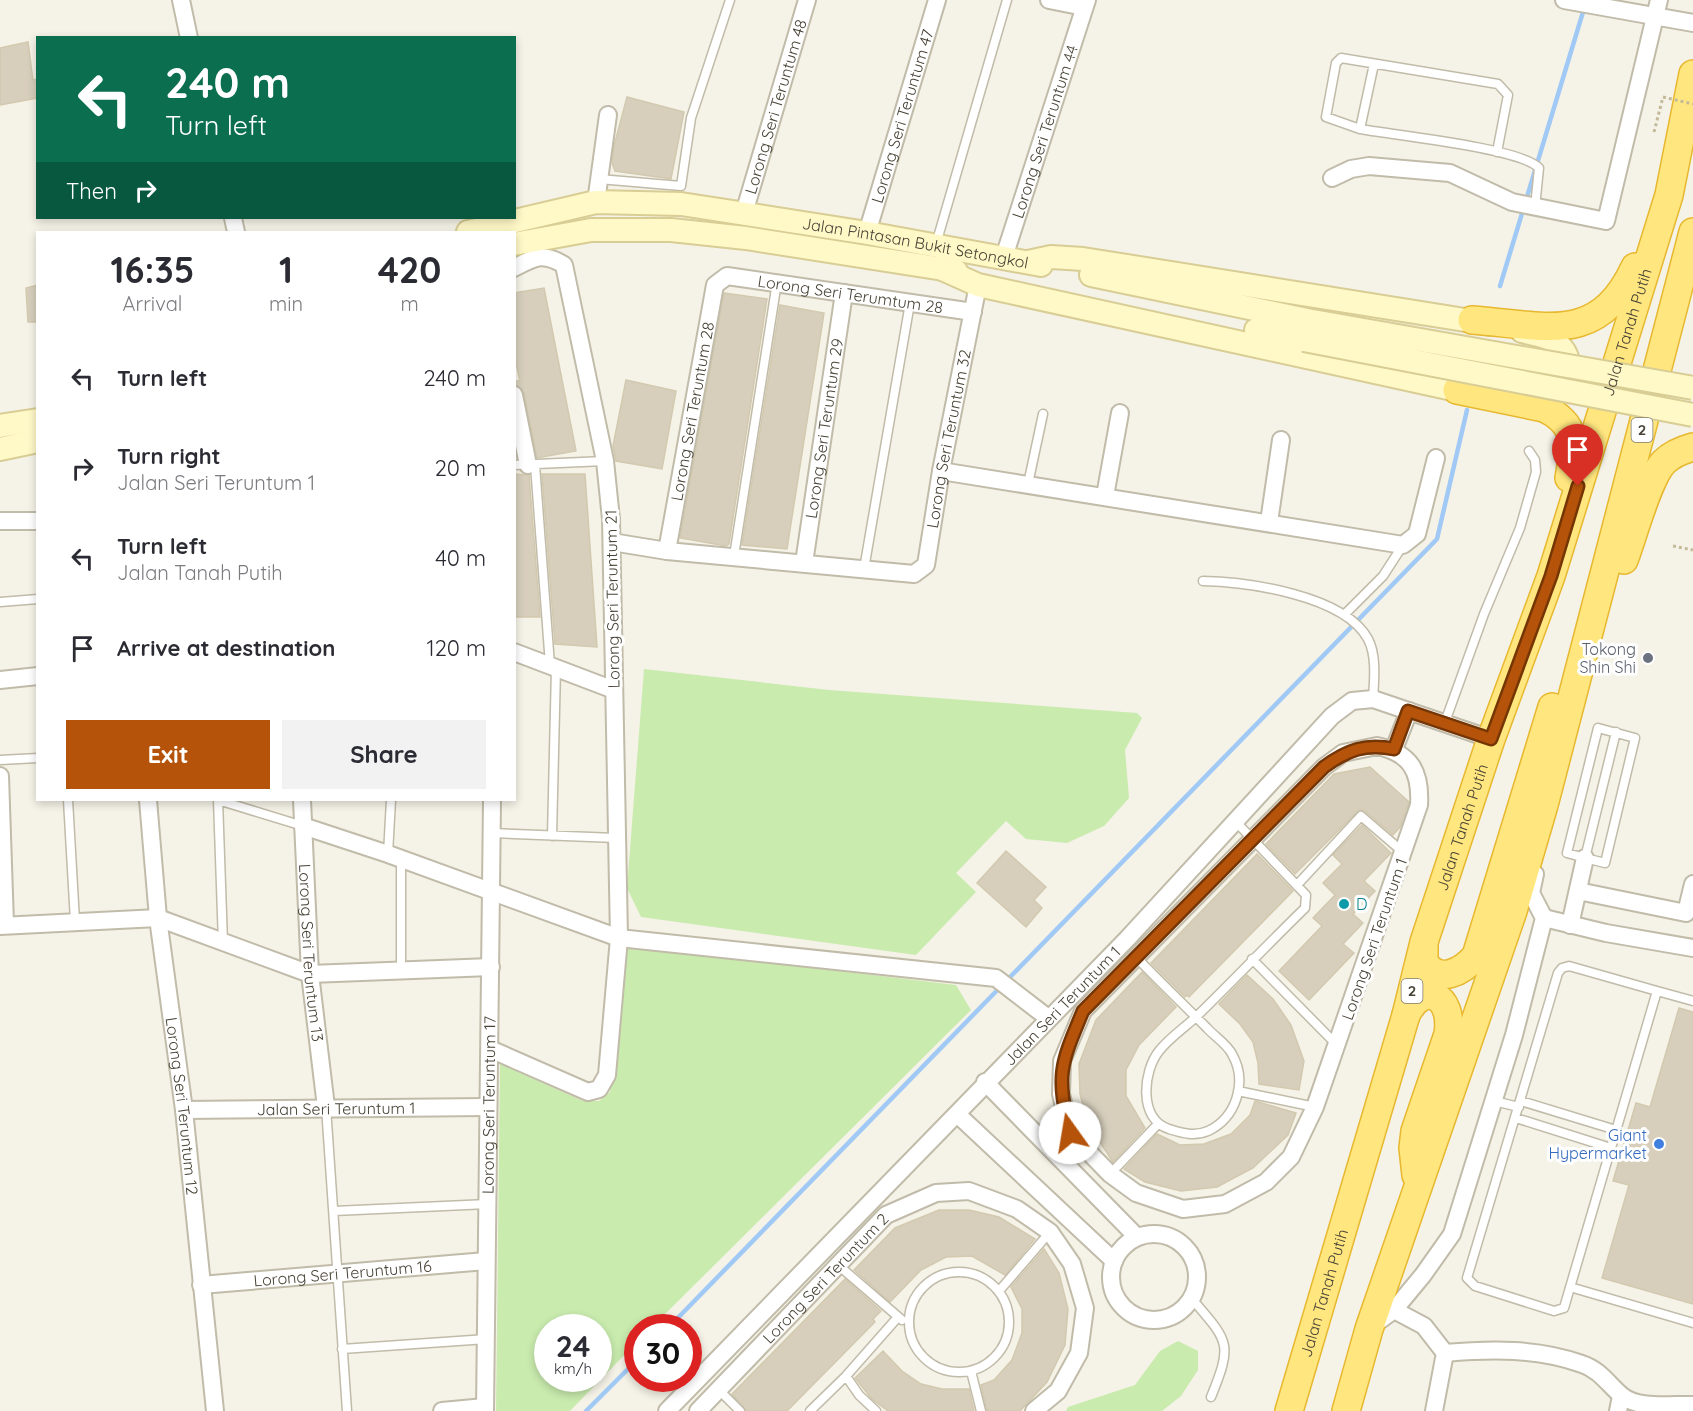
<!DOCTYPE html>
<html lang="en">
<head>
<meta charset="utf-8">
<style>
	:root { --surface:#fff; --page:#f2f2f3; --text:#2b2b33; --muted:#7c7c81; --accent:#b45309 }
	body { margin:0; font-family:Quicksand,sans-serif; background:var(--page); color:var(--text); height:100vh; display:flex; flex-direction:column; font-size:22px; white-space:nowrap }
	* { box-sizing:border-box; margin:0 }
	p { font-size:20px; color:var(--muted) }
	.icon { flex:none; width:33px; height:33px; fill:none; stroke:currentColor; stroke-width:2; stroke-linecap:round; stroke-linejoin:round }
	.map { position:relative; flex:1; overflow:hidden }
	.sheet { position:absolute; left:36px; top:231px; width:480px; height:570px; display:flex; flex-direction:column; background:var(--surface); border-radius:0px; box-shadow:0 3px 9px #0003 }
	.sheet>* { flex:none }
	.hud { position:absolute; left:36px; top:36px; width:480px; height:183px; border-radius:0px; box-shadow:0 3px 9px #0003; background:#0b6e4f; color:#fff; overflow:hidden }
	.speed { position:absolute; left:534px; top:1314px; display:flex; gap:12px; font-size:30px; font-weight:700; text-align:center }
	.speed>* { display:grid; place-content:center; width:78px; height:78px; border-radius:50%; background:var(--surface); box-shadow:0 3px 9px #0003; line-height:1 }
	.speed small { font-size:15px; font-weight:400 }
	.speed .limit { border:9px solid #d22; background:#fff; color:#111 }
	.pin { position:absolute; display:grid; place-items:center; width:51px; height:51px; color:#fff; margin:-62px -26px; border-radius:50% 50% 50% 0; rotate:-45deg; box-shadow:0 0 6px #0007 }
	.pin .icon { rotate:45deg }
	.me { position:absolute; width:66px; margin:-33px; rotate:347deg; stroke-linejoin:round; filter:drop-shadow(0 0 4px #0008) }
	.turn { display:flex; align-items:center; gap:21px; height:126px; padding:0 30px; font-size:27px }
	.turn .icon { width:78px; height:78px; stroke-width:2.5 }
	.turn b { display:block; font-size:42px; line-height:51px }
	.then { display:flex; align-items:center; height:57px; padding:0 30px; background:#0003; gap:12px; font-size:22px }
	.eta { display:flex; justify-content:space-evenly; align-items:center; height:102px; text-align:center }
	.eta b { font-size:36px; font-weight:800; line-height:42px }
	.action { display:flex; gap:12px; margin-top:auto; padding:12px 30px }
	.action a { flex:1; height:69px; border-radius:0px; background:var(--accent); color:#fff; font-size:24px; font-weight:800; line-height:69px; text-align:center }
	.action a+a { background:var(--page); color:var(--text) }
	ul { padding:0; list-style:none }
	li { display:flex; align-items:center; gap:18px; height:90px; padding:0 30px }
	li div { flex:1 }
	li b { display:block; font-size:22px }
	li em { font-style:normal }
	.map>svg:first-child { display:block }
</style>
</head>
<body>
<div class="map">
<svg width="1693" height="1411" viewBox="0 0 1693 1411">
	<rect width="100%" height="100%" fill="#f5f2e7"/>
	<path fill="#c9ebae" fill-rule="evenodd" d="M644,669L829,690L1137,713L1142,718L1125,750L1129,798L1104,826L1067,843L1026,839L1006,821L956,873L976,892L916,955L641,917L627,888Z
		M631,946L956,985L971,1010L652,1327L638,1328L637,1342L570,1411H496L500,1064L583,1101H599L610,1092L620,952ZM548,1328H598V1378H548Z
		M1178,1341L1198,1351V1370L1181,1396L1162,1411H1066L1068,1407L1135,1385L1160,1351Z"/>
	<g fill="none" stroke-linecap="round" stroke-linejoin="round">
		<path stroke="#a0c9f5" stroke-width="4.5" d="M1500,286L1583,12
			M668,1328L1437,539L1467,410
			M586,1411L638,1359"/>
	</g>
	<path fill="#d7cfbc" stroke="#d2c9af" stroke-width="1.5" d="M28,42L33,80L38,79V98L0,105V48Z
		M627,97L684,112L671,179L615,171L612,163L614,146Z
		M38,285V322H28L26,288Z
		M544,288L576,451L537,458L524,393L521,388L514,385V381H520L514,354V293Z
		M724,293L767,299L729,544L726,546L680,538Z
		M780,305L824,313L787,549L742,545Z
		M626,380L676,391L662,469L616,461L613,446Z
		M514,474L529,475L540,617H514Z
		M542,474H585L597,647L555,644Z
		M1370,767L1409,802L1400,827L1393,835L1365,811L1359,810L1295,874L1266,844L1334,774Z
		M1362,825L1391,853L1364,881L1375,891L1353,914L1363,923L1343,944L1354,953L1309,1000L1279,971L1322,926L1313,918L1335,895L1323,883L1342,864L1333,855Z
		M1006,851L1046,887L1034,900L1042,908L1026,927L977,883Z
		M1257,854L1293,891L1189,997L1187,995L1185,997L1151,963Z
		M1142,972L1176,1007L1139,1045L1126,1070V1096L1145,1128L1113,1162L1088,1124L1080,1094L1079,1064L1096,1020Z
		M1247,975L1273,999L1291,1025L1304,1061L1299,1090L1259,1084L1258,1063L1253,1042L1240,1024L1219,1004Z
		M1679,1008L1693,1012V1304L1602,1278L1629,1185L1613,1181L1636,1103L1650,1107Z
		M1255,1101L1296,1113L1288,1135L1253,1168L1217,1187L1181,1191L1145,1182L1124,1169L1157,1134L1180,1145L1204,1144L1231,1134L1250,1115Z
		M939,1210H969L999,1217L1035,1239L1005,1275L972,1256L946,1257L921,1270L890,1302L854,1270L895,1228Z
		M1044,1249L1059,1273L1068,1309L1065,1345L1047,1382L1020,1411H987L981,1385L994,1380L1012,1360L1022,1333V1309L1011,1287Z
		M845,1279L881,1311L873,1319L875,1322L787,1411H746L732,1394Z
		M883,1351L902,1371L921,1384L942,1389H969L974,1411H888L872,1399L855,1378Z"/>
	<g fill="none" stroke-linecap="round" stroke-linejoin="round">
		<g stroke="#c1bba9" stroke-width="11">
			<path id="service" d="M1374,64L1360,129L1326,117L1336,63L1341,58L1498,84L1508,95L1497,152
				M1360,129C1393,135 1521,148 1539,168L1535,207
				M599,179L681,186L691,118L730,0
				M936,244L1007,0
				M514,465L605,461
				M535,465L550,665
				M1028,484L1043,414
				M734,556L777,282
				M864,569L910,303
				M1203,581C1247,582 1344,595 1368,639C1377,656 1374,681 1373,699
				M0,602L38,599
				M1344,615L1383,576L1403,545
				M1445,722L1484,614L1520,528L1536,472L1535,460L1529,451
				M0,760L38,758
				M68,800L75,921
				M218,800L223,943
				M218,800L303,826
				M492,833L616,838
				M552,836L556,668
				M388,854L391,800
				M1585,858L1567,853L1598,728L1635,738L1605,863L1585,858L1616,732
				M401,859V972
				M1297,885L1361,816L1403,852
				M1136,957C1159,981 1183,1004 1207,1028C1214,1036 1227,1044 1232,1054C1248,1082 1236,1118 1208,1131C1194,1137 1182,1133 1169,1129C1138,1119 1143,1071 1159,1051C1169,1038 1184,1028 1196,1017C1233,981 1268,944 1305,908L1306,895L1236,822
				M1252,959L1336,1044
				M1569,966L1657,991L1564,1308L1554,1311L1475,1286L1467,1278L1558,973L1562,968Z
				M1657,991L1693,1001
				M1238,1091L1315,1107
				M1494,1101L1519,1107
				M1521,1101L1616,1130
				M326,1107L347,1411
				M1516,1118L1611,1148
				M1110,1174L1158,1124
				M334,1211L488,1204
				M838,1265L902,1320
				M909 1322a50 50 0 1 1 100 0a50 50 0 1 1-100 0Z
				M1570,1287L1693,1323
				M999,1291L1050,1232
				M1192,1299C1229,1342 1233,1343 1211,1397
				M342,1349L487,1339
				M971,1371L981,1411
				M846,1376L859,1395L876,1411
				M718,1389L740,1411
				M810,1411L846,1376L898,1317"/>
		</g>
		<g stroke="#c1bba9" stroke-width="20">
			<g id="minor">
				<path d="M181,0L189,38"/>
				<path d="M1049,0L1084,7"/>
				<path d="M1564,0L1693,23"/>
				<path d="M1332,178L1351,169L1369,166L1450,173L1512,202L1606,221L1659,0"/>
				<path d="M596,202L608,115"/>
				<path id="s1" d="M744,213L807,0"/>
				<path d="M233,218L236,232"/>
				<path id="s2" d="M867,233L937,0"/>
				<path id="s3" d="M1004,257L1087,0"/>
				<path d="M514,395L528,465"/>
				<path d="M941,471L1403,545L1417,534L1436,458"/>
				<path d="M1105,496L1120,413"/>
				<path d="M0,521H38"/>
				<path d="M1269,522L1281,440"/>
				<path id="s4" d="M612,542L667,551L914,574L926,565L941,471L978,285"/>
				<path id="s5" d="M667,551L715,285L727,276L973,312"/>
				<path id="s6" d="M804,563L844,293"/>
				<path d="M514,652L614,690"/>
				<path d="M0,680L38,676"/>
				<path d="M1377,746C1411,753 1421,772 1419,805L1315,1107L1291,1157L1266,1182L1225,1204L1183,1209L1136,1193L1110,1174L1070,1133L1061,1094L1062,1061L1083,1011L1324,767L1343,753Z"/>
				<path d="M1394,749L1409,711"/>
				<path d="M0,776L5,924"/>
				<path id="s7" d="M148,800L158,918L184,1110L215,1411"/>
				<path id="s8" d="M302,800L310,974L326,1107"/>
				<path d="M303,826L388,854L619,938L996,978L1048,1018"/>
				<path d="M1578,891L1686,913L1693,884"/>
				<path d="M1544,918L1606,933L1693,948"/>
				<path d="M1570,925L1585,858"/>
				<path d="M0,926L158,918L310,974L491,967"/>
				<path d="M490,1049L588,1092L599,1089L607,1075L619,938L611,519L605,461L564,265C543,252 535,257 514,268"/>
				<path d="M985,1082L1137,1237"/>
				<path id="s9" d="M184,1110L488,1107"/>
				<path d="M957,1114L1114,1261"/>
				<circle cx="1154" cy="1277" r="43"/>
				<path id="s10" d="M201,1285L486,1261"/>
				<path d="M1394,1310L1424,1326L1445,1353L1434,1411"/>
				<path d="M1372,1326L1394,1310L1423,1275L1452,1234L1514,1035L1544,918L1531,893L1535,874"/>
				<path d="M1445,1353C1491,1349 1538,1348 1582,1364C1600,1370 1608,1384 1621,1395C1638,1410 1672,1404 1693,1405"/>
				<path d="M442,1411L485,1407"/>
				<path id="s11" d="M485,1411L492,800"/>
				<path id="s12" d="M667,1411L1127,939L1332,716L1352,701L1373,699L1491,739"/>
				<path id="s13" d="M698,1411L886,1215L936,1193L969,1191L1017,1209L1050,1232L1072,1264L1085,1308L1079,1353L1058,1391L1034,1411"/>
				<path d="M1618,1411L1621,1396"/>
			</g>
		</g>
		<g stroke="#d8cd94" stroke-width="26">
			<g id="secondary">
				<path id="s14" d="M468,232L596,202L681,204L867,233L1041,265"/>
				<path d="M514,244L591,230H671L746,238L956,271"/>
				<path d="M1028,262L1051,257L1083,259L1490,324"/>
				<path d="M940,268L978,285L1457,390L1473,391"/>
				<path d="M1091,275L1307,320"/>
				<path d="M1256,330L1304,340"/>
				<path d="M1522,331C1532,334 1545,335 1554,341C1580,359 1567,389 1539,393"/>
				<path d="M0,426L38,420"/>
				<path d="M0,449L38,441"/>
			</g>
		</g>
		<g stroke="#e7b82f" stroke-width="30">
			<g id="trunk">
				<path d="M1472,320C1544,325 1598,347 1635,267"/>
				<path d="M1457,390L1544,408C1578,424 1575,445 1569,478"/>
				<path d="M1624,560C1633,537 1648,478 1664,462C1672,454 1682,450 1693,447"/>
				<path d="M1424,944V962C1439,985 1462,972 1476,956L1552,707"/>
				<path d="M1406,1015C1423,980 1454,995 1448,1034L1415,1131L1413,1148L1416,1175"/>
				<path id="s15" d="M1289,1411L1406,1015L1424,942L1491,739L1551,576L1669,195L1693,74"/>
				<path d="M1346,1411L1369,1329L1513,911L1544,805L1693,232"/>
			</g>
		</g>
		<path stroke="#c4b999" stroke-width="3" stroke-dasharray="3 3" stroke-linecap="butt" d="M1654,132L1663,97
			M1673,546L1693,550"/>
		<use href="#service" stroke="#fff" stroke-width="8"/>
		<use href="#minor" stroke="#fff" stroke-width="16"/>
		<use href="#secondary" stroke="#fff8c7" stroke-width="22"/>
		<use href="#trunk" stroke="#ffe67f" stroke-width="27"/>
		<g stroke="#d8cd94" stroke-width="26" stroke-linecap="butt">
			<path id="secondary-bridge" d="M1307,320L1693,388
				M1304,340L1693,415"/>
		</g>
		<path stroke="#c4b999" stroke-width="3" stroke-dasharray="3 3" stroke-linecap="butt" d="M1663,97L1693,104"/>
		<use href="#secondary-bridge" stroke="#fff8c7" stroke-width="22"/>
	</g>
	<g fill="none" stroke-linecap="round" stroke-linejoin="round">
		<g stroke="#753606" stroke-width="15">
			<path id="route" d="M1070,1133C1056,1074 1060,1066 1083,1011L1324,767C1347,750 1366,743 1394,749L1408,711L1491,739L1551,576L1578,486"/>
		</g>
		<use href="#route" stroke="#b45309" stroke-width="10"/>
	</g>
	<circle fill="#6b7280" stroke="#fff" stroke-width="2" cx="1648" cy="658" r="6"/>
	<circle fill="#0f9aa8" stroke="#fff" stroke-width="2" cx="1344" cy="904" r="6"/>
	<circle fill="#3f7fe0" stroke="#fff" stroke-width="2" cx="1659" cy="1144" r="6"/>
	<g text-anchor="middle" stroke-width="6" stroke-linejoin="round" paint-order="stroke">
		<g fill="#fff" stroke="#7f7b72" stroke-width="1.5">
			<rect x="1631.5" y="418" width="21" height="24" rx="4.5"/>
			<rect x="1401.5" y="979" width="21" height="24" rx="4.5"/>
		</g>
		<g font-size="15" font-weight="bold" fill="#484336">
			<text x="1642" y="435">2</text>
			<text x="1412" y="996">2</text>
		</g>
		<g font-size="16" fill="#484336" stroke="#fff">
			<text dy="6" stroke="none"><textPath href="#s1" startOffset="111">Lorong Seri Teruntum 48</textPath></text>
			<text dy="6" stroke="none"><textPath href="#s2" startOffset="122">Lorong Seri Teruntum 47</textPath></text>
			<text dy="6" stroke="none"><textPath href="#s3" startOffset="132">Lorong Seri Teruntum 44</textPath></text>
			<text dy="6" stroke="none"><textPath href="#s14" startOffset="454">Jalan Pintasan Bukit Setongkol</textPath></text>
			<text dy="6" stroke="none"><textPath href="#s5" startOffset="410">Lorong Seri Terumtum 28</textPath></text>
			<text dy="6" stroke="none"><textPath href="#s15" startOffset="1131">Jalan Tanah Putih</textPath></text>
			<text dy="6" stroke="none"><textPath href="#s5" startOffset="142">Lorong Seri Teruntum 28</textPath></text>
			<text dy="6" stroke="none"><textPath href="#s6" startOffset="136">Lorong Seri Teruntum 29</textPath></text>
			<text dy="6" stroke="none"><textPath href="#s4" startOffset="447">Lorong Seri Teruntum 32</textPath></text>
			<text transform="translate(612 599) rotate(-91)" y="6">Lorong Seri Teruntum 21</text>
			<text dy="6" stroke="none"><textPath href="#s15" startOffset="609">Jalan Tanah Putih</textPath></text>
			<text transform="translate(1374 939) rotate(-71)" y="6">Lorong Seri Teruntum 1</text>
			<text dy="6" stroke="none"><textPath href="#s8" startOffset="153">Lorong Seri Teruntum 13</textPath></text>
			<text dy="6" stroke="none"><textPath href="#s12" startOffset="566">Jalan Seri Teruntum 1</textPath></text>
			<text dy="6" stroke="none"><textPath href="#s7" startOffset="308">Lorong Seri Teruntum 12</textPath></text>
			<text dy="6" stroke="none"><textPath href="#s11" startOffset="306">Lorong Seri Teruntum 17</textPath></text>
			<text dy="6" stroke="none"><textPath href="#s9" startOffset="152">Jalan Seri Teruntum 1</textPath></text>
			<text dy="6" stroke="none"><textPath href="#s10" startOffset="142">Lorong Seri Teruntum 16</textPath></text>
			<text dy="6" stroke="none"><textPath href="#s13" startOffset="184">Lorong Seri Teruntum 2</textPath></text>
			<text dy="6" stroke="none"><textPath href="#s15" startOffset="123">Jalan Tanah Putih</textPath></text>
		</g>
		<g font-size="16" fill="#5b616d" stroke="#fff" text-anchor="end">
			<text x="1636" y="655">Tokong<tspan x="1636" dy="18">Shin Shi</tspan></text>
		</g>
		<g font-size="16" fill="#0d838f" stroke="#fff" text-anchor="start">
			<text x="1356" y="910">D</text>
		</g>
		<g font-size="16" fill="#366cbe" stroke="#fff" text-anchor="end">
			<text x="1647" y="1141">Giant<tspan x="1647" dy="18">Hypermarket</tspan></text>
		</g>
	</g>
</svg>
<div class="speed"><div>24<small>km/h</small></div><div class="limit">30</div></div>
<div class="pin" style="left:1578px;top:486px;background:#d93025"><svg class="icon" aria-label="arrive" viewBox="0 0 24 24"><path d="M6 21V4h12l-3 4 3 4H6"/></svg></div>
<svg class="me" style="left:1070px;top:1133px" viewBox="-20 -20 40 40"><circle r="19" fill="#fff"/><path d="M0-13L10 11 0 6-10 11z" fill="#b45309"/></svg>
<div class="hud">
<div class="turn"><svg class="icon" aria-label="left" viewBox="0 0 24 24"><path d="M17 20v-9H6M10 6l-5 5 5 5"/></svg><div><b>240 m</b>Turn left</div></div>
<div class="then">Then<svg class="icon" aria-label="right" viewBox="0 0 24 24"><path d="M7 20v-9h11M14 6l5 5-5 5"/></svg></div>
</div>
<section class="sheet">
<div class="eta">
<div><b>16:35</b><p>Arrival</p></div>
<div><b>1</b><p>min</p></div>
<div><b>420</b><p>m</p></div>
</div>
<ul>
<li><svg class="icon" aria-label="left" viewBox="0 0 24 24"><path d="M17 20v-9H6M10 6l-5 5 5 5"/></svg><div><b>Turn left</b></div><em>240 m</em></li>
<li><svg class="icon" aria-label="right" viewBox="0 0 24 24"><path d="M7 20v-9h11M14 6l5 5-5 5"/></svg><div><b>Turn right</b><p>Jalan Seri Teruntum 1</p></div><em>20 m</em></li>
<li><svg class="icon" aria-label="left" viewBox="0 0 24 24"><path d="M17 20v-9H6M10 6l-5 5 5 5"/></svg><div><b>Turn left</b><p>Jalan Tanah Putih</p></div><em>40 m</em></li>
<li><svg class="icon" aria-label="arrive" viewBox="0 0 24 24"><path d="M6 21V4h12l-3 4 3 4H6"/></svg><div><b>Arrive at destination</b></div><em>120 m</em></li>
</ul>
<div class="action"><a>Exit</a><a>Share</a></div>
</section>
</div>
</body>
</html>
